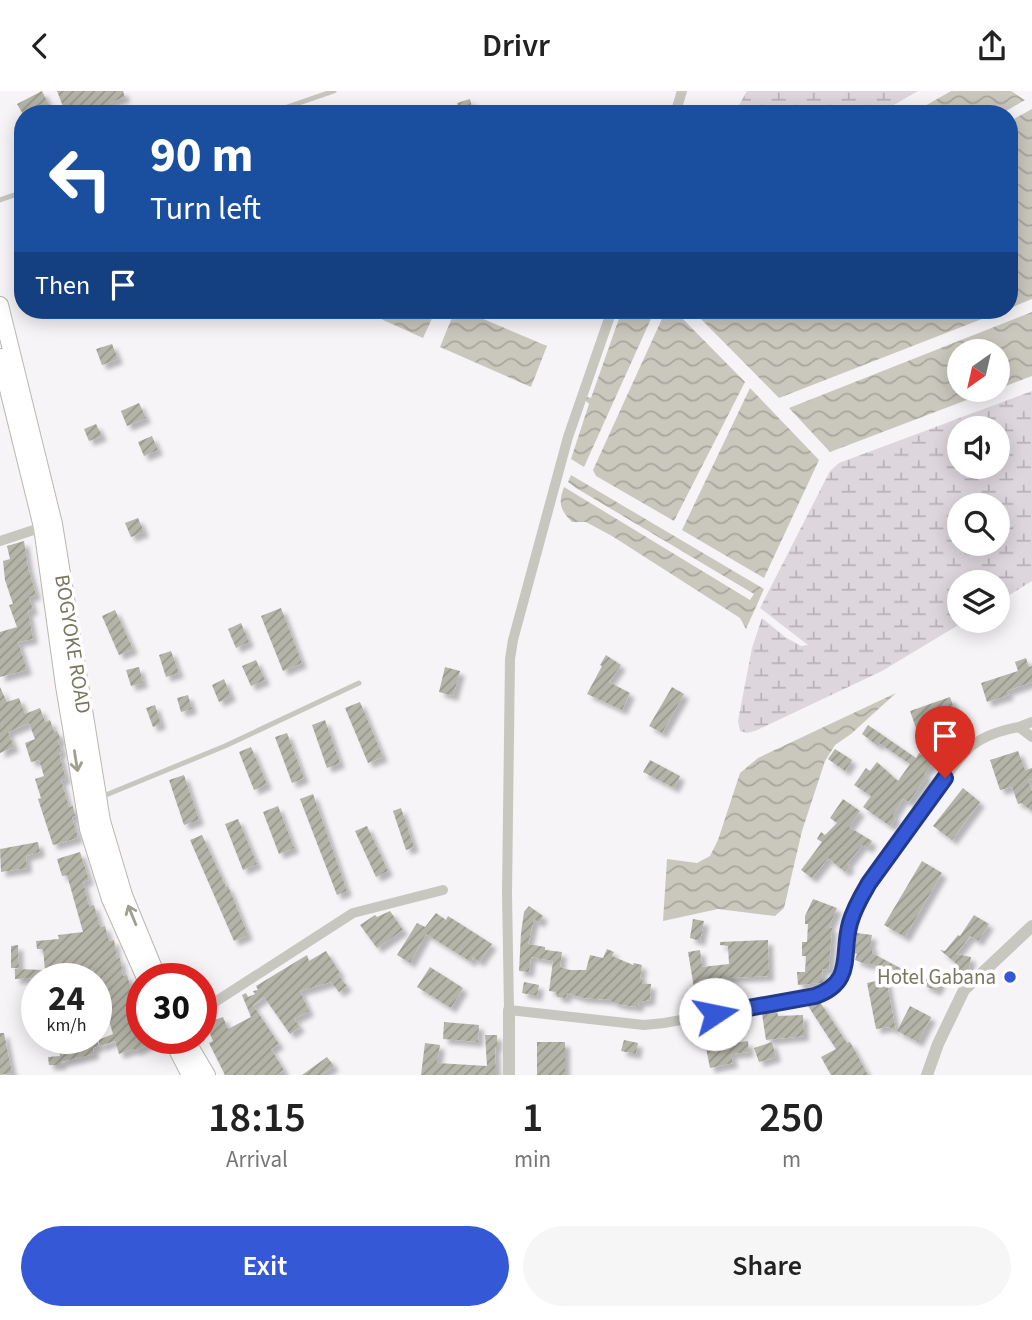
<!DOCTYPE html>
<html lang="en">
<head>
<meta charset="utf-8">
<style>
	:root { --surface:#fff; --page:#f6f6f6; --text:#222; --muted:#767676; --accent:#3559d6 }
	body { margin:0; font-family:"Source Sans 3",sans-serif; background:var(--page); color:var(--text); height:100vh; display:flex; flex-direction:column; font-size:26px; white-space:nowrap }
	* { box-sizing:border-box; margin:0 }
	p { font-size:23px; color:var(--muted) }
	.icon { flex:none; width:38px; height:38px; fill:none; stroke:currentColor; stroke-width:2; stroke-linecap:round; stroke-linejoin:round }
	.map { position:relative; height:984px; overflow:hidden }
	.details { display:flex; flex-direction:column; background:var(--surface); flex:1 }
	.details>* { flex:none }
	.banner { position:absolute; left:14px; top:14px; width:1004px; height:214px; border-radius:28px; box-shadow:0 4px 18px #0003; background:#1a4fa0; color:#fff; overflow:hidden }
	.needle { width:46px; rotate:214deg }
	.buttons { position:absolute; left:947px; top:248px; display:grid; gap:14px }
	.buttons a { display:grid; place-items:center; width:63px; height:63px; border-radius:50%; background:var(--surface); box-shadow:0 4px 18px #0003; font-size:35px }
	.speed { position:absolute; left:21px; top:872px; display:flex; gap:14px; font-size:35px; font-weight:700; text-align:center }
	.speed>* { display:grid; place-content:center; width:91px; height:91px; border-radius:50%; background:var(--surface); box-shadow:0 4px 18px #0003; line-height:1 }
	.speed small { font-size:18px; font-weight:400 }
	.speed .limit { border:10px solid #d22; background:#fff; color:#111 }
	.pin { position:absolute; display:grid; place-items:center; width:60px; height:60px; color:#fff; margin:-72px -30px; border-radius:50% 50% 50% 0; rotate:-45deg; box-shadow:0 0 7px #0007 }
	.pin .icon { rotate:45deg }
	.me { position:absolute; width:77px; margin:-38px; rotate:79deg; stroke-linejoin:round; filter:drop-shadow(0 0 5px #0008) }
	.turn { display:flex; align-items:center; gap:24px; height:147px; padding:0 21px; font-size:32px }
	.turn .icon { width:91px; height:91px; stroke-width:2.5 }
	.turn b { display:block; font-size:49px; line-height:60px }
	.then { display:flex; align-items:center; height:66px; padding:0 21px; background:#0003; gap:14px; font-size:26px }
	.eta { display:flex; justify-content:space-evenly; align-items:center; height:119px; text-align:center }
	.eta b { font-size:42px; font-weight:600; line-height:49px }
	.cta { display:flex; gap:14px; margin-top:auto; padding:14px 21px }
	.cta a { flex:1; height:80px; border-radius:42px; background:var(--accent); color:#fff; font-size:28px; font-weight:600; line-height:80px; text-align:center }
	.cta a+a { background:var(--page); color:var(--text) }
	header { display:flex; justify-content:space-between; align-items:center; height:91px; padding:0 21px; background:var(--surface); font-size:32px; font-weight:600 }
	.map>svg:first-child { display:block }
</style>
</head>
<body>
<header><svg class="icon" aria-label="back" viewBox="0 0 24 24"><path d="M15 5l-7 7 7 7"/></svg>Drivr<svg class="icon" aria-label="share" viewBox="0 0 24 24"><path d="M12 15V3M7 8l5-5 5 5M5 13v7h14v-7"/></svg></header>
<div class="map">
<svg width="1032" height="984" viewBox="0 0 1032 984">
	<defs>
		<pattern id="wetland-marsh" width="20" height="14" patternUnits="userSpaceOnUse" patternTransform="scale(1.75)"><rect width="20" height="14" fill="#ddd6dd"/><path d="M1 5h8M5 5V1M11 12h8M15 12V8" fill="none" stroke="#b8b2b6"/></pattern>
		<pattern id="water-waves" width="16" height="10" patternUnits="userSpaceOnUse" patternTransform="scale(1.75)"><rect width="16" height="10" fill="#cac8bd"/><path d="M0 5q4-4 8 0t8 0" fill="none" stroke="#a9a79d"/></pattern>
		<pattern id="building-hatch" width="6" height="6" patternUnits="userSpaceOnUse" patternTransform="scale(1.75)"><rect width="6" height="6" fill="#b5b4a8"/><path d="M-1 1l2-2M0 6l6-6M5 7l2-2" fill="none" stroke="#98978c"/></pattern>
		<filter id="shadow"><feDropShadow dx="5" dy="5" stdDeviation="2" flood-color="#0004"/></filter>
	</defs>
	<rect width="100%" height="100%" fill="#f6f4f7"/>
	<path fill="url(#wetland-marsh)" fill-rule="evenodd" d="M747,0H918L878,23H734Z
		M1032,300V490L998,511V492H959V530H965L882,580L755,640L747,642L740,640L738,630L752,557L762,527L785,546L801,555L808,554L760,517L830,380L839,372ZM959,338H998V376H959ZM959,415H998V453H959Z"/>
	<path fill="url(#water-waves)" d="M951,0H1011L1025,9L1001,23H911Z
		M1032,18V208L1010,217V30Z
		M361,219H436L423,247Z
		M455,219H462L547,255L531,296L440,256Z
		M622,219H655L584,376L571,368L589,313L585,309L587,306L591,307Z
		M666,219H674L745,291L674,430L596,385L593,379Z
		M692,219H1005L779,307Z
		M1032,221V285L998,298V261H959V299H993L830,361L789,317Z
		M750,297L819,369L764,487L682,439Z
		M571,384L764,498L746,538L740,527L612,445L586,431H572C560,419 558,412 564,396L750,509L754,503L576,397L568,391Z
		M896,602L851,643L835,654L825,670L802,740L784,817L775,825L718,818L663,830L667,768L697,772L710,765L718,749L740,682L758,667Z"/>
	<path fill="url(#building-hatch)" filter="url(#shadow)" d="M42,0L49,14L33,23H23L17,13Z
		M57,0H123L125,6L110,12L115,23H101L99,15L75,23H66Z
		M470,8L474,23H461L457,12Z
		M112,253L118,268L102,274L96,258Z
		M139,312L146,327L127,335L121,320Z
		M96,333L102,345L89,350L84,338Z
		M152,345L158,359L144,365L138,351Z
		M138,427L144,441L131,446L125,432Z
		M24,450L28,476L36,504L29,506L33,519L28,520L33,548L18,551L27,579L0,586V541L17,536L9,514L13,513L5,489L3,470L10,468L7,455Z
		M281,517L302,572L283,580L261,525Z
		M115,519L133,558L119,564L102,525Z
		M241,532L249,551L236,557L228,538Z
		M171,560L179,582L166,586L159,564Z
		M606,564L621,574L609,591L630,602L622,619L587,603L602,575L600,574Z
		M1026,567L1029,576L1032,575V591L1007,600L1009,604L987,611L981,592L1018,580L1015,571Z
		M256,569L265,589L251,595L242,575Z
		M139,576L143,592L131,595L126,579Z
		M445,576L460,580L453,605L439,601Z
		M224,588L231,605L219,611L212,594Z
		M0,596L7,611L19,607L25,623L40,617L45,631L50,629L54,641L57,640L61,649L58,650L62,661L59,662L66,688L61,689L69,716L73,715L75,725L72,726L78,747L53,754L38,708L41,707L35,688L44,685L39,669L31,671L25,652L35,648L29,632L8,641L14,656L0,662Z
		M672,596L684,603L662,642L649,635Z
		M188,604L192,618L181,621L177,607Z
		M950,606L956,622L916,637L910,620Z
		M360,611L383,666L368,672L345,617Z
		M155,614L161,633L153,636L146,617Z
		M325,629L340,672L327,677L312,634Z
		M868,634L916,667L919,662L932,672L924,683L927,685L909,711L903,708L893,724L896,727L890,735L863,716L871,705L854,694L866,677L870,680L877,671L898,690L910,673L879,652L878,655L862,643Z
		M287,642L304,687L292,692L275,646Z
		M251,656L267,693L254,699L239,661Z
		M835,658L852,669L845,680L828,668Z
		M1018,660L1025,679L1032,677V688L1028,689L1032,700V720L1021,712L1018,713L1012,696L1000,699L990,669Z
		M650,669L680,685L674,697L643,681Z
		M184,684L199,729L184,734L169,689Z
		M963,697L980,711L952,749L933,735Z
		M313,703L347,800L337,804L300,708Z
		M843,708L860,720L849,736L872,750L868,757L862,754L847,773L850,775L845,781L828,767L812,787L801,779L822,751L817,748L821,741L825,744L837,732L830,727Z
		M278,715L294,757L279,763L263,721Z
		M401,717L414,756L406,759L393,720Z
		M238,728L257,773L243,779L225,733Z
		M367,735L388,780L376,786L355,740Z
		M202,744L226,796L228,795L248,844L234,850L190,749Z
		M38,751L40,761L26,765L27,777L1,781L0,758Z
		M80,761L89,789L83,791L89,815L94,814L100,836L105,835L109,850L114,849L117,868L120,867L123,885L127,884L130,895L133,917L138,915L142,925V947H148L151,952L135,960L134,958L119,963L115,950L100,955L98,949L113,943L108,926L107,911L96,912V887H89L88,885L15,888V878L45,879L43,858H37L36,850L59,848L58,844L83,841L67,784L62,785L57,768Z
		M922,770L942,782L905,846L884,834Z
		M813,808L837,817L829,836L832,837L829,879L822,878L823,892L798,894L797,881H805L806,865H802V851H807L808,833H805V825Z
		M529,815L543,825L539,832L534,828L528,853L545,856V859L562,861L560,876L570,879H586L590,864L603,867L607,858L614,861L612,865L633,874L634,872L642,874L640,887L643,888L642,893H651L650,909L639,911L638,916L622,914L612,911V909L583,907L567,902L566,907L557,906L556,901L549,900L553,870L531,866L529,881L519,880L521,842L524,821Z
		M390,820L403,839L377,857L360,834L375,824L377,826Z
		M436,822L446,829L448,825L492,853L479,871L473,866L471,871L426,843L410,872L397,864L417,832L425,836Z
		M974,824L989,833L978,850L970,845L956,863L971,866L968,882L957,879L958,874L940,859L945,860L958,844L960,845Z
		M693,828L704,830L700,850L690,847Z
		M857,842L872,844L870,855H873L872,862L902,878L896,885L869,872L868,874L855,869L857,863L854,862Z
		M768,849L769,885L724,887L726,904L696,909L688,861L700,859L702,876L729,873L728,855L720,854V851Z
		M18,854L19,877H11V855Z
		M326,860L340,882L338,884L347,895L339,901L331,891L300,900L309,920L294,928L300,936L290,943L264,906L253,914L279,953L271,958L284,979L276,984H225L209,952L213,950L204,928L211,923L215,929L223,926L228,938L251,926L242,904L246,902L248,906L255,903L253,900L258,899L256,895L307,864L309,870Z
		M430,876L463,897L451,917L417,896Z
		M929,882L942,888L936,900L923,894Z
		M886,888L896,940L889,936L876,938L867,892Z
		M524,891L539,894L537,905L522,902Z
		M820,911L847,952L850,951L868,984H831L821,966L836,958L808,915Z
		M910,915L931,926L918,951L897,940Z
		M777,920L778,925L803,924L804,945L766,949L762,923Z
		M735,929L736,952L748,950L749,961L731,963L733,972L710,977L706,957L717,955L712,935Z
		M444,931L479,934L478,951L443,948Z
		M0,942H4L12,982L0,984Z
		M485,944H497V956H495L496,984H421L425,952L440,954L437,972L487,975Z
		M58,947H96L99,955L93,957L94,963L61,971V974H49L48,966L60,965Z
		M624,949L638,952L636,963L621,960Z
		M537,951H565V984H537Z
		M772,951L776,966L759,971L754,957Z
		M327,966L334,975L321,984H302Z"/>
	<g fill="none" stroke-linecap="round" stroke-linejoin="round">
		<g stroke="#b8b8af" stroke-width="18">
			<path id="primary" d="M0,214L54,433L102,730L124,804L158,887
				M0,266L42,436L64,595L88,738L110,808L145,887
				M171,947L190,984
				M185,947L207,984"/>
		</g>
		<path stroke="#c7c7c0" stroke-width="5" d="M267,23L334,0
			M0,109L23,101
			M101,706L225,655L359,592"/>
		<path stroke="#c7c7c0" stroke-width="10" d="M675,23L682,0
			M612,219L568,346L513,549L510,568L507,802L509,919L644,934L664,932L815,905C858,890 841,854 855,819C867,789 889,763 908,738C928,710 947,681 970,656C985,644 1000,640 1019,636
			M0,450L46,435
			M1032,631L1019,636L1032,646
			M201,920L353,822L443,799"/>
		<path stroke="#c7c7c0" stroke-width="12" d="M509,919V984
			M927,984L938,953L964,899L1032,835"/>
		<use href="#primary" stroke="#fff" stroke-width="16"/>
	</g>
	<defs><path id="oneway-shaft" d="M-6 0H5M1.5-3L5.5 0L1.5 3" fill="none" stroke-width="1.6" stroke-linecap="round" stroke-linejoin="round" transform="scale(1.75)"/></defs>
	<g stroke="#a0a08f">
		<use href="#oneway-shaft" transform="translate(76 670) rotate(81)"/>
		<use href="#oneway-shaft" transform="translate(132 824) rotate(-112)"/>
	</g>
	<g fill="none" stroke-linecap="round" stroke-linejoin="round">
		<g stroke="#223a8b" stroke-width="18">
			<path id="route" d="M715,923L815,905C855,891 841,864 850,832C854,817 862,804 869,792L945,687"/>
		</g>
		<use href="#route" stroke="#3559d6" stroke-width="12"/>
	</g>
	<circle fill="#3559d6" stroke="#fff" stroke-width="2.5" cx="1010" cy="886" r="7"/>
	<g text-anchor="middle" stroke-width="7" stroke-linejoin="round" paint-order="stroke">
		<g font-size="21" fill="#78775f" stroke="#fff">
			<text transform="translate(73 553) rotate(81)" y="7">BOGYOKE ROAD</text>
		</g>
		<g font-size="21" fill="#78775f" stroke="#fff" text-anchor="end">
			<text x="996" y="893">Hotel Gabana</text>
		</g>
	</g>
</svg>
<div class="buttons">
<a><svg class="needle" viewBox="-14 -14 28 28"><path d="M0-13l5 13h-10z" fill="#e53935"/><path d="M0 13l5-13h-10z" fill="#767676"/></svg></a>
<a><svg class="icon" aria-label="sound" viewBox="0 0 24 24"><path d="M4 9h4l5-4v14l-5-4H4zM17 9q2 3 0 6"/></svg></a>
<a><svg class="icon" aria-label="search" viewBox="0 0 24 24"><circle cx="10" cy="10" r="6"/><path d="M15 15l6 6"/></svg></a>
<a><svg class="icon" aria-label="layers" viewBox="0 0 24 24"><path d="M12 4l9 5-9 5-9-5zM3 14l9 5 9-5"/></svg></a>
</div>
<div class="speed"><div>24<small>km/h</small></div><div class="limit">30</div></div>
<div class="pin" style="left:945px;top:687px;background:#d93025"><svg class="icon" aria-label="arrive" viewBox="0 0 24 24"><path d="M6 21V4h12l-3 4 3 4H6"/></svg></div>
<svg class="me" style="left:715px;top:923px" viewBox="-20 -20 40 40"><circle r="19" fill="#fff"/><path d="M0-13L10 11 0 6-10 11z" fill="#3559d6"/></svg>
<div class="banner">
<div class="turn"><svg class="icon" aria-label="left" viewBox="0 0 24 24"><path d="M17 20v-9H6M10 6l-5 5 5 5"/></svg><div><b>90 m</b>Turn left</div></div>
<div class="then">Then<svg class="icon" aria-label="arrive" viewBox="0 0 24 24"><path d="M6 21V4h12l-3 4 3 4H6"/></svg></div>
</div>
</div>
<section class="details">
<div class="eta">
<div><b>18:15</b><p>Arrival</p></div>
<div><b>1</b><p>min</p></div>
<div><b>250</b><p>m</p></div>
</div>
<div class="cta"><a>Exit</a><a>Share</a></div>
</section>
</body>
</html>
